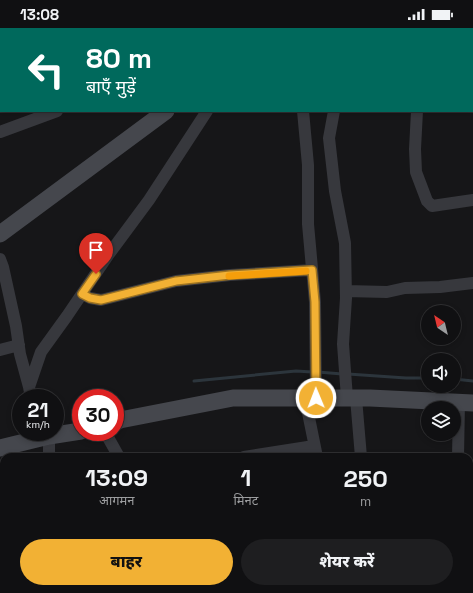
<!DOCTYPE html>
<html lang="hi">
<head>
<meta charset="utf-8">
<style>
	:root { --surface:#101012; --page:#1e1e20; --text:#f1f3f6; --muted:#9c9d9f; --line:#303032; --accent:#f2b134 }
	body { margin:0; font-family:"Space Grotesk","Noto Sans Devanagari",sans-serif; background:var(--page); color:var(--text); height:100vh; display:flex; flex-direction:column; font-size:15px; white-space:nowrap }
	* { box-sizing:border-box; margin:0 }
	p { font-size:13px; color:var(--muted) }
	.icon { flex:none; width:22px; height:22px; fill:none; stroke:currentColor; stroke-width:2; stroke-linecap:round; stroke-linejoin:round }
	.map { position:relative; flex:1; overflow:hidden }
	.panel { position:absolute; left:0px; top:425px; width:473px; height:140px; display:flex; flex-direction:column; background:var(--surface); border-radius:12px 12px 0 0; box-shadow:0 2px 6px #0003,0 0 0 1px var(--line) }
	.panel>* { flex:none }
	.guide { position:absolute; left:0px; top:0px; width:473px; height:84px; box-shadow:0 2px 6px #0003,0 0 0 1px var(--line); background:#00695c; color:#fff; overflow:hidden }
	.needle { width:26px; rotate:325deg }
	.buttons { position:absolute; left:421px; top:277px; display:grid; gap:8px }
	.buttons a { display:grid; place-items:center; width:40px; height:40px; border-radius:50%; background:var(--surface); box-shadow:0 2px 6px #0003,0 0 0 1px var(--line); font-size:20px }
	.speed { position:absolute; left:12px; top:361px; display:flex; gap:8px; font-size:20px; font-weight:700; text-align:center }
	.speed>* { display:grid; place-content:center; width:52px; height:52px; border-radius:50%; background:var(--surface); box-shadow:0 2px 6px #0003,0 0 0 1px var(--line); line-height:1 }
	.speed small { font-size:10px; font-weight:400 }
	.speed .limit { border:6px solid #d22; background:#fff; color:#111 }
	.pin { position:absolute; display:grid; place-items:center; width:34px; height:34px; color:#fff; margin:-41px -17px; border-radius:50% 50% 50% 0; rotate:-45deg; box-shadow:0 0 4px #0007 }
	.pin .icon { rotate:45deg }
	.me { position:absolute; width:44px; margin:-22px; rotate:359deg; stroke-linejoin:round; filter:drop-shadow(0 0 3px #0008) }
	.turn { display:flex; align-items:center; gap:14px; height:84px; padding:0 20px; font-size:18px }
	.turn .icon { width:52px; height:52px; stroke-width:2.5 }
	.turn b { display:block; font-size:28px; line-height:34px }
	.eta { display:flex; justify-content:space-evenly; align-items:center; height:68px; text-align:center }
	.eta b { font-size:24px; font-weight:800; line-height:28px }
	.primary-button { display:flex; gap:8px; margin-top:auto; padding:8px 20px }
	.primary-button a { flex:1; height:46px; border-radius:24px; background:var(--accent); color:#111; font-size:16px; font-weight:800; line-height:46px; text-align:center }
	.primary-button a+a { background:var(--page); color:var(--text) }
	.status { display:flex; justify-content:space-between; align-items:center; height:28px; padding:0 20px; background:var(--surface); direction:ltr }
	.status svg { height:11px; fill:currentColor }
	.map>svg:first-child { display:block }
</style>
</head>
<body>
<div class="status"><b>13:08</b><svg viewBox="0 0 49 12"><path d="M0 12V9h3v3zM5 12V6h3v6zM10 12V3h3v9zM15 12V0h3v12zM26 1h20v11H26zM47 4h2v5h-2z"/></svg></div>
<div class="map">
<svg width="473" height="565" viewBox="0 0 473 565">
	<rect width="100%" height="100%" fill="#161618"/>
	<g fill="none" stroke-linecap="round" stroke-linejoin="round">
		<path stroke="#2c353c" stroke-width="3" d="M318,344L342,346
			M348,346L406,350H428
			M454,351L473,353
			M194,353L296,343L312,344"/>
		<path stroke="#37383d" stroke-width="12" d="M104,0V1
			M288,0L289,1
			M472,37H473
			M303,83L308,137V196L315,274L316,370
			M334,83L329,110L335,163L345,215L346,270L343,316L347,370
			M417,83L415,121L416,144L427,173L432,178L473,172
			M0,104L57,83
			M0,231L3,239L16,298L20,326L29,359
			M346,263L387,264L405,260L440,259L473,255
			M82,266L90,270L101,272L176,253L230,247L312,242
			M0,322L19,317
			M31,370L29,359L41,324L67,288L109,226L149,172L207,83
			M305,370L317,429
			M356,370L361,429
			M105,404L119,429
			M49,429V408
			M244,429L314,418
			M458,429L459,374
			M0,470H4
			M469,502L473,501
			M179,561V565
			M212,561L213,565
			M410,561L411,565
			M95,565L94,563L103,561"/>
		<path stroke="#45474d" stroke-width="17" d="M58,0L69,1
			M205,1L212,0
			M276,1V0
			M472,69H473
			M0,206L166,83
			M115,394L120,392L233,370H370L473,375
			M0,420L49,408L81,403"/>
	</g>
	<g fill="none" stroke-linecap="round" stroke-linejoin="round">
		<g stroke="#9d7322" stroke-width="10">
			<path id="route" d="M96,246L82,266L90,270L101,272L176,253L230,247L312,242L315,274L316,370"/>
		</g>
		<use href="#route" stroke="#f2b134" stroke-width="7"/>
		<path stroke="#f59e0b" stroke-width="7" d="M229,248L306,243"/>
	</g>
</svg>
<div class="buttons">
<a><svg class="needle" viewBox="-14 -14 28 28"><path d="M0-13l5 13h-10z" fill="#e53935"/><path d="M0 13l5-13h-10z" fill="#9c9d9f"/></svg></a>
<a><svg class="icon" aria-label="sound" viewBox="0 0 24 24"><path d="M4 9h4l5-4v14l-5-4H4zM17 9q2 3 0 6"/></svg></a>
<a><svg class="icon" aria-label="layers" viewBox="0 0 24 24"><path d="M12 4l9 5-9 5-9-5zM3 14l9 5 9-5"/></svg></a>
</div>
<div class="speed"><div>21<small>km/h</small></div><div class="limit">30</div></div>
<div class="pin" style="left:96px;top:246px;background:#d93025"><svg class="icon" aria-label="arrive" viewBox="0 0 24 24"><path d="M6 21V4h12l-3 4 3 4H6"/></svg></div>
<svg class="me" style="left:316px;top:370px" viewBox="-20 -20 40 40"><circle r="17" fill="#f2b134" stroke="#fff" stroke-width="3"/><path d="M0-11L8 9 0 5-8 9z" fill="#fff"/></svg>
<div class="guide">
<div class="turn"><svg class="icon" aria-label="left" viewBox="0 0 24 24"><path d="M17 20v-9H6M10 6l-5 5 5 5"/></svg><div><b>80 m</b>बाएँ मुड़ें</div></div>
</div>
<section class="panel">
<div class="eta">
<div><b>13:09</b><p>आगमन</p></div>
<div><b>1</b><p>मिनट</p></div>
<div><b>250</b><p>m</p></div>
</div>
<div class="primary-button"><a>बाहर</a><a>शेयर करें</a></div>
</section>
</div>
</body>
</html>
